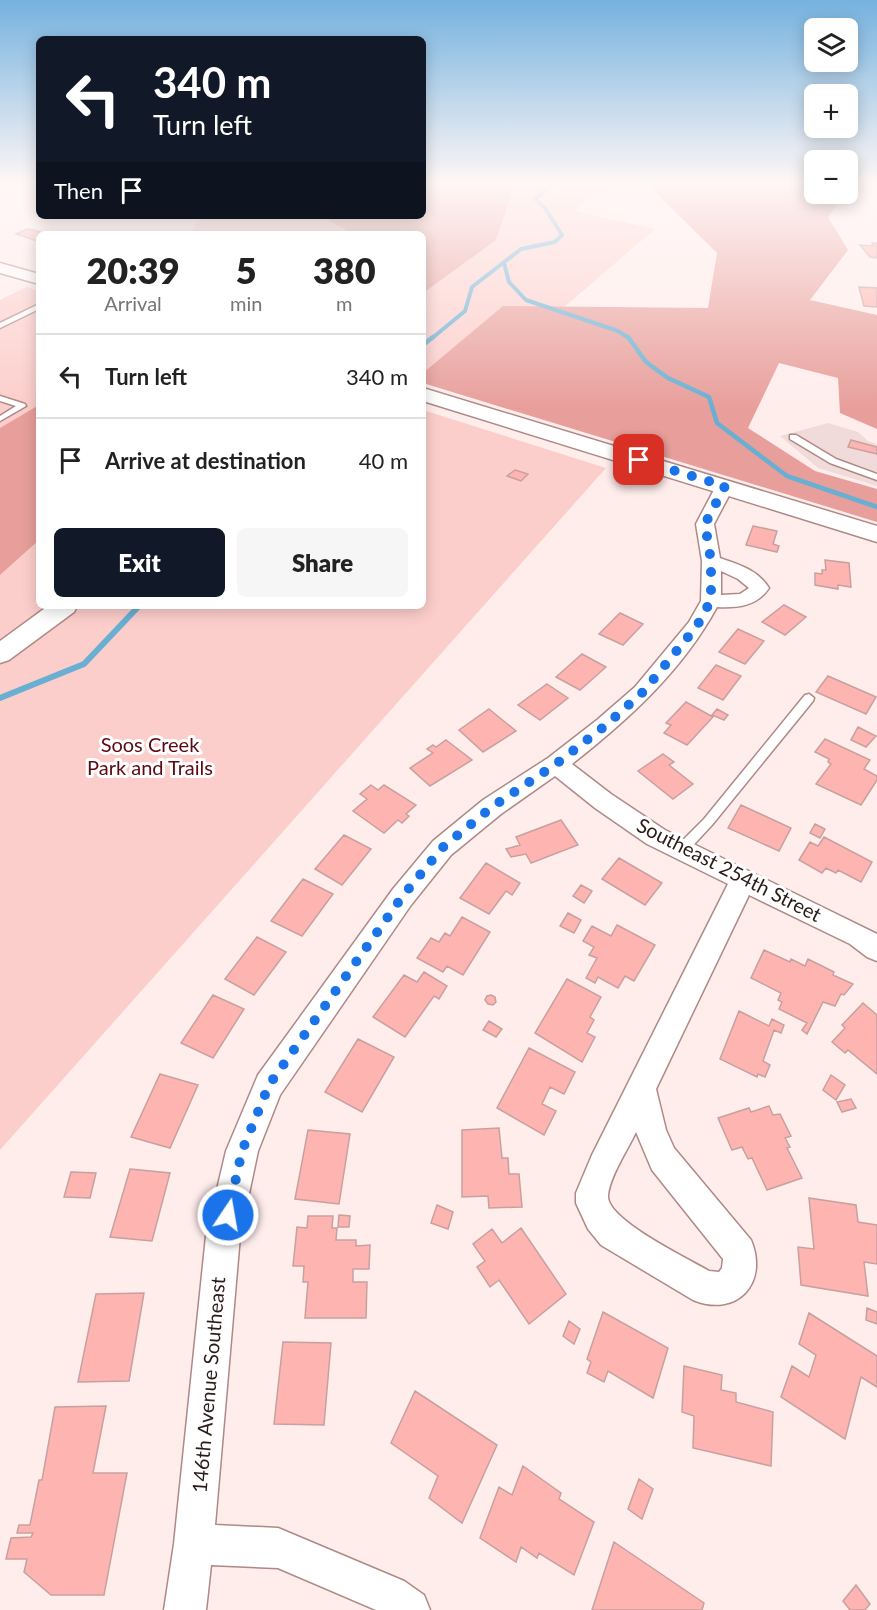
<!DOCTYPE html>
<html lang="en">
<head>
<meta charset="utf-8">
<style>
	:root { --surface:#fff; --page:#f6f6f6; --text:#222; --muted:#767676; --line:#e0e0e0; --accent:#111827 }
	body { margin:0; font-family:Lato,sans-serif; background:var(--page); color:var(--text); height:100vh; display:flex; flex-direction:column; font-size:22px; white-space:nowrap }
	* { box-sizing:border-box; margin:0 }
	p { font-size:20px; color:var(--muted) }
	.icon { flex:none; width:33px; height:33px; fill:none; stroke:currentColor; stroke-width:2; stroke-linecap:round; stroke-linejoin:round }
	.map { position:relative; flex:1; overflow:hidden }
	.side { position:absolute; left:36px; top:231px; width:390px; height:378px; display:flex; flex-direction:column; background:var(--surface); border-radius:9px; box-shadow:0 3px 15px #0003 }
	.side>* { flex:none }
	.top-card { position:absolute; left:36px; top:36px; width:390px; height:183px; border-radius:9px; box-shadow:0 3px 15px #0003; background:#111827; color:#fff; overflow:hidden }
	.buttons { position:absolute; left:804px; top:18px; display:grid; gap:12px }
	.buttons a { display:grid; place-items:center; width:54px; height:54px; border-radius:9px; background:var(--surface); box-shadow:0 3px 15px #0003; font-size:30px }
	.pin { position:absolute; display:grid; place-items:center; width:51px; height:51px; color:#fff; margin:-26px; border-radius:12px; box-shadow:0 3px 9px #0006 }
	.me { position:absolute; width:66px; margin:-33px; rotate:12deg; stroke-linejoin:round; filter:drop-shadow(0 0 4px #0008) }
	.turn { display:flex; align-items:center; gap:21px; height:126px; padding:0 18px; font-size:27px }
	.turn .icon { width:78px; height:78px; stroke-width:2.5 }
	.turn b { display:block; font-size:42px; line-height:51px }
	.then { display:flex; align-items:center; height:57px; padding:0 18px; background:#0003; gap:12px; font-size:22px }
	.eta { display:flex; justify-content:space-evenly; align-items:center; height:102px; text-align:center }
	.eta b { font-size:36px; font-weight:800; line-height:42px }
	.cta { display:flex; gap:12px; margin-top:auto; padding:12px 18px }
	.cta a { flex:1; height:69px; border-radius:9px; background:var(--accent); color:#fff; font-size:24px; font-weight:800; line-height:69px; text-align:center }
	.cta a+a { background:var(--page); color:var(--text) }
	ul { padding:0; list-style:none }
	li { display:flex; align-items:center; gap:18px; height:84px; padding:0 18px; border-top:2px solid var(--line) }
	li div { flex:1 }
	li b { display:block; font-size:22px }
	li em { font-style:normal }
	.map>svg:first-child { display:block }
</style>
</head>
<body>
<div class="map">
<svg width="877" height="1610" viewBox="0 0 877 1610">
	<rect width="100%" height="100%" fill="#ffedec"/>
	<path fill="#f0dbda" d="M828,423L858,432L868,441L877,444V486L818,468L780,436Z"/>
	<path fill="#fccecb" d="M466,182H611L574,211L655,229L463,394L423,382V234H190L197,222L209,216H423Z
		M26,287L39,291V606H423V410L606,468L0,1150V300Z"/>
	<path fill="#e89f9b" d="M423,182H511V195L496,240L423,293V234H354L329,221L330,216H423Z
		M656,182H814V194H844L828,217L848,250L810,300L877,315V429L840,413L838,378L779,363L748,428L815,471L877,489V522L423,383V373L503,306L708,308L717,253L653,190Z
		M39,405V540L0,575V428Z"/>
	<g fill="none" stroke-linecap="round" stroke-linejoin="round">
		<path stroke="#69afd2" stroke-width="4" d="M504,263L509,282L526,300L618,331L630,339
			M431,339L465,311L472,287L521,249L555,242L562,235L545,208L535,199L557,182"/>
		<path stroke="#69afd2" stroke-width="4.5" d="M628,337L646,362L668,378L709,397L717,423L787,476L877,507
			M423,345L433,337"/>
		<path stroke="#69afd2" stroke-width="6" d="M0,698L84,664L139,606"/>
	</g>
	<path fill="#feb4b0" stroke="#c8a19e" stroke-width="1.5" d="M27,229L34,230L46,234H39L37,241L16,234Z
		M872,243H877V258L870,257L860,245L874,246Z
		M859,287L877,288V307L864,306Z
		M851,440L877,447V454L848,447Z
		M515,470L528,474L521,481L507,476Z
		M753,526L777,531L773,544L779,546L777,552L746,545Z
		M825,560L849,563L851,587L838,585V589L815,585V573L822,574V570H826Z
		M784,605L806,617L785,635L762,622Z
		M620,613L643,624L623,645L599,634Z
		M738,629L764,641L745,664L719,652Z
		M582,654L606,667L580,690L556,677Z
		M716,665L741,676L723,700L698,688Z
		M828,676L876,697L866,714L816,692Z
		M547,684L568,698L540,720L518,705Z
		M686,702L713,717L687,745L664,733L671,725L666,723Z
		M489,709L516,731L483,752L459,730Z
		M717,709L728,715L724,720L712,715Z
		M858,727L876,736L866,747L851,740Z
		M825,739L870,760L864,769L877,776V780L861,805L816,784L831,764L828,762L829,759L815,752Z
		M446,740L472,760L430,786L410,768L433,753L427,749L433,745L436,747Z
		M663,754L674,762L669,765L693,784L673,799L638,771Z
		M371,785L378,790L384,785L416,805L406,814L409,816L402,823L398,820L384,833L353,811L367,799L360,794Z
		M741,805L791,828L779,851L728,828Z
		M561,820L578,845L531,863L526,854L511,857L506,849L520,845L516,837Z
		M815,824L825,829L820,838L810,833Z
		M344,835L371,849L342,885L315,869Z
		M824,837L872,862L861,882L838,870L836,873L826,868L822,873L799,860L810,842L818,846Z
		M619,858L662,883L645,905L602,879Z
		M486,863L520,883L512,895L506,891L489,914L460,898Z
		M303,879L333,894L302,936L271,921Z
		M581,885L592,891L584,903L573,896Z
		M568,913L581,920L574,933L560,926Z
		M462,917L490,932L463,975L447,966L443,972L417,958L431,938L439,942L445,933L450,936Z
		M617,925L655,945L634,981L625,976L618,988L598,977L595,983L586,978L597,958L589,955L594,947L583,941L592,926L611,936Z
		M257,937L286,952L254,995L225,979Z
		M764,950L790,962L791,959L805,966L808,959L834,972L833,975L853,984L844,995L841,994L835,1006L823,1002L807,1034L802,1030L807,1023L779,1009L782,1002L778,1000L781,993L751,978Z
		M424,972L447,986L439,999L434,996L405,1037L373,1017L404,975L417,982Z
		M567,979L601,997L590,1017L594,1020L587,1033L595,1037L582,1062L535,1033Z
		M213,995L244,1009L213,1058L181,1043Z
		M491,995L495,997L496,1002L493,1005L488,1004L485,1000L487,996Z
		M863,1003L877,1015V1074L848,1050L845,1053L832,1042L845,1028L842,1025Z
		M739,1011L769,1026L772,1019L784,1025L781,1033L774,1030L763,1061L770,1065L765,1077L758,1074L757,1077L720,1059Z
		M489,1021L502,1029L496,1037L483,1030Z
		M358,1039L394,1057L362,1112L325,1092Z
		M529,1048L575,1072L564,1094L550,1087L542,1104L556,1111L544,1135L497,1108Z
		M160,1074L198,1085L170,1148L131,1137Z
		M831,1075L845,1085L836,1100L823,1090Z
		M851,1099L856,1108L842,1112L837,1102Z
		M769,1106L773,1115L780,1114L791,1136L785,1138L790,1147L787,1148L802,1178L767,1190L752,1158L748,1159L742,1147L732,1150L718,1118L749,1108L751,1112Z
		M499,1128L502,1158H508L509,1174H519L522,1207L489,1208L488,1196L462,1197V1130Z
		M308,1130L350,1134L339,1204L295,1199Z
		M130,1169L170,1173L152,1241L110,1237Z
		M71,1172L96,1173L90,1198L64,1197Z
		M809,1198L856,1205L858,1222L877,1225V1264L864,1262L868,1296L801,1285L798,1247L814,1249Z
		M437,1205L453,1212L448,1229L431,1223Z
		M339,1215L350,1216L349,1227H338Z
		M308,1216H333L332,1228H337L336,1240H356V1246L370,1245L369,1269H353V1282H367L366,1318H305L308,1282H303L304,1266H293L297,1227L307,1228Z
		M521,1228L566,1294L529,1324L499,1280L490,1287L477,1267L485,1261L473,1244L492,1229L502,1243Z
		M144,1293L129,1381L78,1382L96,1294Z
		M867,1308L877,1312V1324L866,1320Z
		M603,1312L668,1348L653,1398L608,1371L604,1382L587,1373L591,1362L587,1359Z
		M809,1313L877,1356V1387L861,1377L845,1439L781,1397L792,1366L809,1377L816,1355L799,1344Z
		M569,1321L580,1329L574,1344L563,1336Z
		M283,1342L331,1343L324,1425L274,1424Z
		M684,1366L722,1375L721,1390L736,1393V1402L773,1412L771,1466L693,1448L694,1416L682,1412Z
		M415,1391L497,1445L462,1523L429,1498L438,1476L391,1443Z
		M106,1406L93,1473H127L104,1595H51L24,1572L27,1559H6L11,1538L31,1537L33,1533H17L19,1525H30L39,1480H42L55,1407Z
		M523,1466L561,1493L559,1499L594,1522L574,1575L539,1553L537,1558L521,1547L516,1562L480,1538L499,1487L512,1495Z
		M639,1479L653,1489L642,1519L628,1509Z
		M614,1542L704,1603L702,1610H592Z
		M856,1585L870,1604L865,1610H850L843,1601Z"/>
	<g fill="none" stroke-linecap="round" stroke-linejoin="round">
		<g stroke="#af8986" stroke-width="3">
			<path id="service" d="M39,304V309L0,328V323Z
				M0,396L25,404L26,406L0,421V416L16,406L0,401Z
				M790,435H796L836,459L877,474V480L830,463L790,439Z
				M809,694L814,698L813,701L712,825L686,853H678L676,849L678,845L704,819L805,695Z"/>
		</g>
		<g stroke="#af8986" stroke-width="3">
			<path id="minor" d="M725,481L731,482L734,486L714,524L720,558C739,565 757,569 769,588C757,606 738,608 717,607C682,671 629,719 572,764L611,794L665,830L877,934V961L867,957L850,944L749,895L656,1089L666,1130L674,1148L751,1240C769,1283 737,1318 693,1300L601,1245L588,1229L576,1203V1193L592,1155L728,884L647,844L595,808L555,776L501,814L451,855L411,905L280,1095L258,1151L240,1236L215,1525L278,1528L404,1581L424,1595L430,1610H376L278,1568L211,1565L206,1610H164L174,1544L206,1236L226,1151L258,1075L393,889L433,841L483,800L548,758L597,720L635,687L689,622L701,601L702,561L696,524L716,486L719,482ZM721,571L738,579L749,588L740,594L721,595ZM636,1132L652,1170L723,1259L722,1268L719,1272L709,1271C689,1259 607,1220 608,1196C609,1178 628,1149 636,1132Z"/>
		</g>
		<g stroke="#af8986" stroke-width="3">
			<path id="tertiary" d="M48,606H77L74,612L9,660L0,663V641Z"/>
		</g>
		<g stroke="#af8986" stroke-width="3">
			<path id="secondary" d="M0,263L39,274V284L0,273Z
				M423,388L877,526V542L423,401Z"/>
		</g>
		<use href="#service" fill="#fff" fill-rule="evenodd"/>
		<use href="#minor" fill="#fff" fill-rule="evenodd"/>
		<use href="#tertiary" fill="#fff" fill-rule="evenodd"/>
		<use href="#secondary" fill="#fff" fill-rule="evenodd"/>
	</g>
	<linearGradient id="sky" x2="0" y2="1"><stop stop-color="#75b2df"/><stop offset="0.45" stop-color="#fff7f6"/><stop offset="1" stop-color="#fff7f6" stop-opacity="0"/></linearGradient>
	<rect width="877" height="407" fill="url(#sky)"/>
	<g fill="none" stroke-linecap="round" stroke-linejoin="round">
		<path stroke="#1a73e8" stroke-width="10" stroke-dasharray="0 18" d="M228,1215L242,1151L269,1085L402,897L442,848L492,807L556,764L605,726L643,692L697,626L711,600V561L705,524L725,486L639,460"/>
	</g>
	<g text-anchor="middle" stroke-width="6" stroke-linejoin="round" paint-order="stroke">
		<g font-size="20" fill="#5e0812" stroke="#fff">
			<text x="150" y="752">Soos Creek<tspan x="150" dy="23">Park and Trails</tspan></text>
		</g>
		<g font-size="20" fill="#2a1b1a" stroke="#fff">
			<text transform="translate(729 870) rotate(27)" y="7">Southeast 254th Street</text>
			<text transform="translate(209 1385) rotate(-85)" y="7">146th Avenue Southeast</text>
		</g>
	</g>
</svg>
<div class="buttons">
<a><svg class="icon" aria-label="layers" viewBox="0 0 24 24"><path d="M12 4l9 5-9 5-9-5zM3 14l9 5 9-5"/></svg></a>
<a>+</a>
<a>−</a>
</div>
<div class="pin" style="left:639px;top:460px;background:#d93025"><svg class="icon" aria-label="arrive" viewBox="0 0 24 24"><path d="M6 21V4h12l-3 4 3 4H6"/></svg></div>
<svg class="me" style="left:228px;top:1215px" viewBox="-20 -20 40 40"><circle r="17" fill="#1a73e8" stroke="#fff" stroke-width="3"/><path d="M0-11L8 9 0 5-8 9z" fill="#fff"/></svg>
<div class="top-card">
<div class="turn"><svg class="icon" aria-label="left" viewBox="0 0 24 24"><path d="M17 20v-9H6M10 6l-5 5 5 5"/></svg><div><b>340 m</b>Turn left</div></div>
<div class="then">Then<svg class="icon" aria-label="arrive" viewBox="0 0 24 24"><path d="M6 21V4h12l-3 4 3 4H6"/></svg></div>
</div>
<section class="side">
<div class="eta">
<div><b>20:39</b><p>Arrival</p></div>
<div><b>5</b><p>min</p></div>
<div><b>380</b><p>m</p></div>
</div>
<ul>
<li><svg class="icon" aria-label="left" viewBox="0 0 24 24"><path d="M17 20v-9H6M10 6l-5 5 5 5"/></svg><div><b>Turn left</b></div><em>340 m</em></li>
<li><svg class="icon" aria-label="arrive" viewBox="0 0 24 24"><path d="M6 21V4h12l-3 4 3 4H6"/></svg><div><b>Arrive at destination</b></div><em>40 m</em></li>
</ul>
<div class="cta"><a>Exit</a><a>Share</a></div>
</section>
</div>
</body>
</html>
